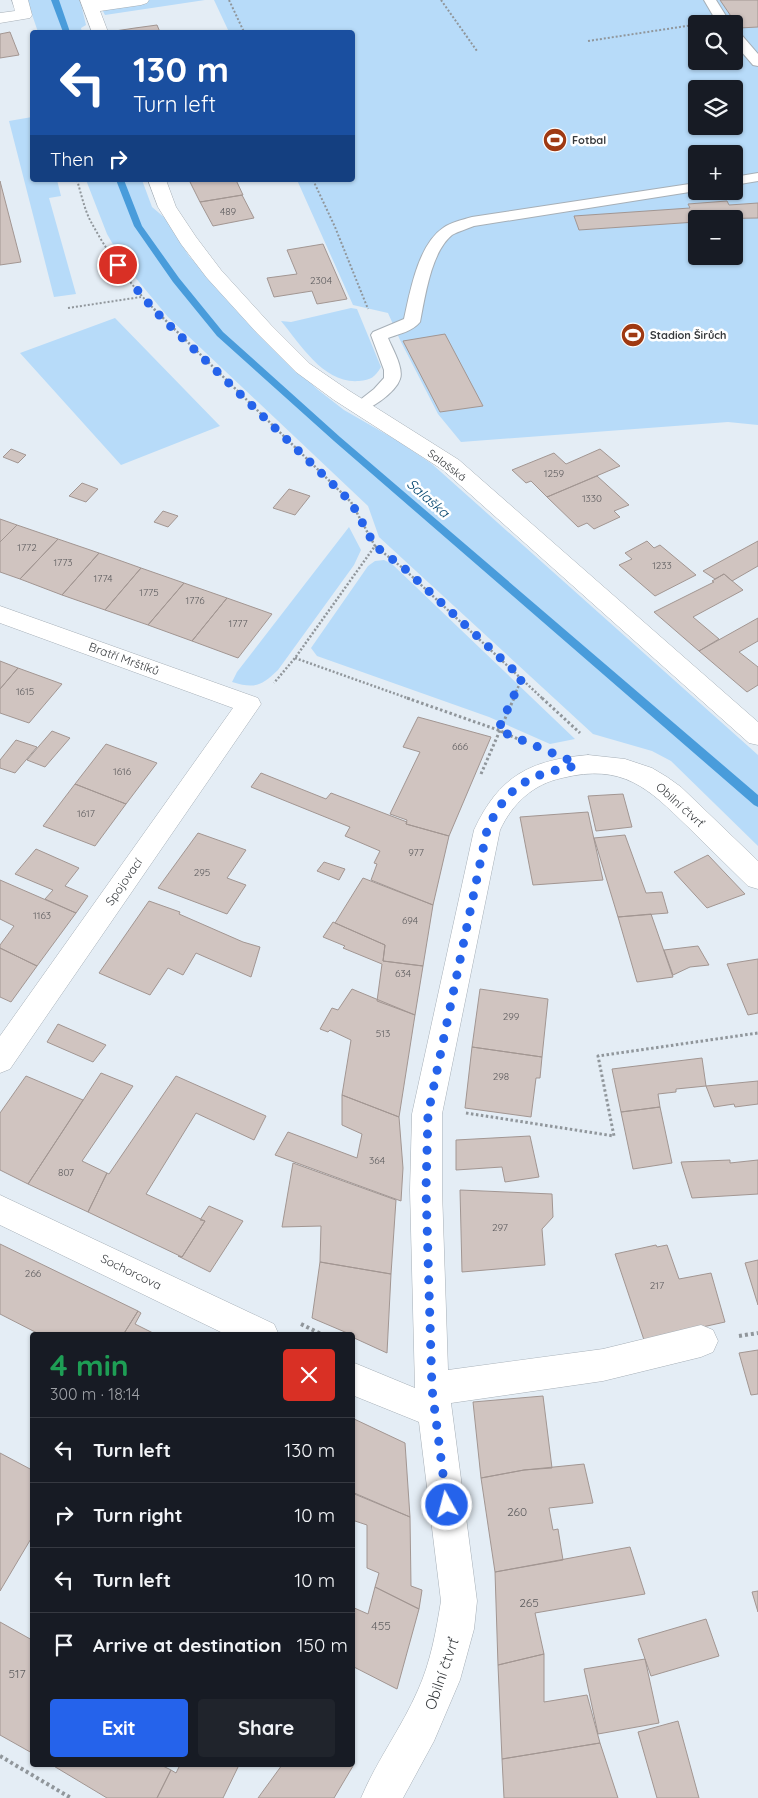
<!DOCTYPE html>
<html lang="en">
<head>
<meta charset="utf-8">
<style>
	:root { --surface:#171b24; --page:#20242c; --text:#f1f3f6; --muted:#9ea1a6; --line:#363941; --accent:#2563eb }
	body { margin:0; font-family:Quicksand,sans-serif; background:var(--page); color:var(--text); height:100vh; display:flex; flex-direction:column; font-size:19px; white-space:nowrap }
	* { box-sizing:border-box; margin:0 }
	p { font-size:16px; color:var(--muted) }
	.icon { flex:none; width:28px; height:28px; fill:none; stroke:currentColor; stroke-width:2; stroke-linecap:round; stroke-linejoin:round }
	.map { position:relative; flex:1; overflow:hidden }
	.side { position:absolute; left:30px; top:1332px; width:325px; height:435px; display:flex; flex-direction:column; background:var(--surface); border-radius:5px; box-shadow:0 1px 4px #0004 }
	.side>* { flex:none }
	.guide { position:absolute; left:30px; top:30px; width:325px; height:152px; border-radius:5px; box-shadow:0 1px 4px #0004; background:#1a4fa0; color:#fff; overflow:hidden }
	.buttons { position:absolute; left:688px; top:15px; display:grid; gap:10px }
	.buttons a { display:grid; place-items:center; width:55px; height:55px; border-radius:5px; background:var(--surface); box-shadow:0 1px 4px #0004; font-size:25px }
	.pin { position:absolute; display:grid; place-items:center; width:42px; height:42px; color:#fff; margin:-21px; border:2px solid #fff; border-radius:50%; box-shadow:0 1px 5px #0007 }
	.me { position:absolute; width:55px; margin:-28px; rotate:353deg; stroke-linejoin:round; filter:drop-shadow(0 0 4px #0008) }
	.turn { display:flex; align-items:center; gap:18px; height:105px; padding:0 20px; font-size:22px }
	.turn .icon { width:65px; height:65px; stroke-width:2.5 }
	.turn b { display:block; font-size:35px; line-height:42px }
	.then { display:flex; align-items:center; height:48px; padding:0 20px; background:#0003; gap:10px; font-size:19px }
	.round { display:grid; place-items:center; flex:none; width:52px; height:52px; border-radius:5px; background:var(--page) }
	.overview { display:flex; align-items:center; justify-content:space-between; height:85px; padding:0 20px }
	h1 { font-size:30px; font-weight:700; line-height:38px; color:#1e9e55 }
	.button { display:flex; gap:10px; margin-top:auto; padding:10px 20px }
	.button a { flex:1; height:58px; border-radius:5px; background:var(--accent); color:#fff; font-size:20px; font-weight:700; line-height:58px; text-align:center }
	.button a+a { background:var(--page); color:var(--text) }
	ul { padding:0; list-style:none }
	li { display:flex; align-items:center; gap:15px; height:65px; padding:0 20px; border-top:1px solid var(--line) }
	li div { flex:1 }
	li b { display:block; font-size:19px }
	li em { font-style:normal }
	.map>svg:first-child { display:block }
</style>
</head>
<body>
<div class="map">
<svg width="758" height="1798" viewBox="0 0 758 1798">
	<rect width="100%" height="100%" fill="#e4edf5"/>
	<path fill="#b7dbf9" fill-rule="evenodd" d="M27,0H80L86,25L81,28L82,32H38Z
		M97,0H205L105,15Z
		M214,0H758V425L728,422L461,442L438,414L400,340L388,313L353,305L297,180H352V32H229ZM696,24H734V61H696ZM696,89H734V126H696ZM696,154H734V191H696ZM696,219H734V256H696Z
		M32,117V180H57L61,196L49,198L76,294L54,297L9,121Z
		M86,180H142L152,207L165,218L189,256L264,338L317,389L344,410L398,441L432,464L758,755V846L671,761L652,751L593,734L379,537L368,506L168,317L125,265L107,234Z
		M351,308L357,309L381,367C375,377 371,380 359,381C324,384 301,345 281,321L291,322Z
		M115,318L220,426L121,465L20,353Z
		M349,527L361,550L354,565L278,670C261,686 255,689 232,682L237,672Z
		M384,560L392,564L575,739L550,744L489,717L317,656L311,648L368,566L375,561Z"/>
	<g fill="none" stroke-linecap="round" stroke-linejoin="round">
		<path fill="#499cdb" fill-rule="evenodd" d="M51,0H59L70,32H63Z
			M116,180H124L142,226L179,278L223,332L340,437L758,795V807L754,805L334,441L217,336L173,282L134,226Z"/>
	</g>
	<path fill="#d0c4c0" stroke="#a29692" d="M720,0H758V27L739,28Z
		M157,25L160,32L115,31L135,28Z
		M10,32L19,55L0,58V34Z
		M189,180H236L243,195L200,202Z
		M0,181L21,262L0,265Z
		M242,195L254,218L213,226L200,202Z
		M727,201L729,205L758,203V218L696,219V222L579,230L574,216L690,208L688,204Z
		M323,244L347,299L317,304L312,291L274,297L267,278L297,274L287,250Z
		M445,334L483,406L440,412L403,341Z
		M11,449L26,455L18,463L3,457Z
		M600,449L620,466L547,497L531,481L526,483L512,470L554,453L566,464Z
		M597,476L629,505L614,511L620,517L594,529L587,523L578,527L547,497Z
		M82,483L98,489L86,502L69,496Z
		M289,489L310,496L295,515L273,508Z
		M163,511L178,516L168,527L154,522Z
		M0,519L17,525L0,542Z
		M17,525L58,539L20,579L0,572V542Z
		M58,539L99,553L62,595L20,579Z
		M647,541L654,548L660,545L696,575L655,596L619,565L632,559L625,553Z
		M758,541V566L732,581L724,574L715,579L703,571Z
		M99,553L141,568L105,610L62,595Z
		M141,568L184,583L148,625L105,610Z
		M724,574L743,590L693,617L719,639L699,651L654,612L714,582L712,581Z
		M184,583L227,598L192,641L148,625Z
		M227,598L272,614L238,658L192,641Z
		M758,618V641L739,652L758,667V685L747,692L699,651Z
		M0,661L18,668L0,689Z
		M18,668L62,684L29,723L0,713V689Z
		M418,717L491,737L449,836L406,824L407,820L390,814L420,752L403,747Z
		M52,731L70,738L45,767L27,760Z
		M16,740L37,747L15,773L0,768V760Z
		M106,744L157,763L126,804L75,784Z
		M261,773L326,799L331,793L407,822L406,824L449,836L433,905L371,880L377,864L374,863L380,851L345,836L350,827L251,787Z
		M75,784L126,804L95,846L43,826Z
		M623,794L632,827L596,831L588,796Z
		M588,812L603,880L533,885L520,817Z
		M198,833L246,850L227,878L246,885L227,914L158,888Z
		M625,835L646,893L662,892L668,913L618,917L594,838Z
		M36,849L79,868L65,886L88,896L76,913L45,899L53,890L15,874Z
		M708,855L745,894L707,908L674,872Z
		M324,862L345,869L339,880L317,871Z
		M363,878L433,905L423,966L383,961L385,945L335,923Z
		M0,880L76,913L37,966L0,948V945L14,926L0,919Z
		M149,901L180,912L179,914L243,942L260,947L251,977L196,953L183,975L168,968L150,995L99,973Z
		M651,914L673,977L637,982L618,917Z
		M333,922L385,945L383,961L423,966L415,1015L377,1001L382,964L343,948L345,946L323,937Z
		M698,946L709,965L690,967L673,975L664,950Z
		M0,948L37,966L11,1002L0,997Z
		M758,959V1013L748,1015L727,964Z
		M352,989L415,1015L399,1117L342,1095L351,1040L330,1030L328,1032L320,1029L332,1008L338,1010Z
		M480,989L548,999L542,1057L472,1047Z
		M58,1024L106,1045L93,1062L47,1042Z
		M472,1047L542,1057L540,1078H536L531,1117L465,1108Z
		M702,1058L706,1086L676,1089V1092L658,1094L660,1107L621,1112L612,1069Z
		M101,1073L133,1086L82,1161L107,1173L88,1212L28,1184Z
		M26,1076L83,1100L28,1184L0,1170V1113Z
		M176,1076L266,1116L254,1140L196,1113L146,1194L205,1221L182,1257L88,1212L107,1173L109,1174Z
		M758,1081V1104L735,1107L734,1104L714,1107L706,1086Z
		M342,1095L399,1117L403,1168L401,1201L275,1155L288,1132L357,1158L362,1134L342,1125Z
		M660,1107L672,1163L633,1169L621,1112Z
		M530,1136L539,1177L505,1182L502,1167L456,1170V1140Z
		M730,1160V1163L758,1160V1194L692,1198L681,1162Z
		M293,1163L396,1200L391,1274L320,1262L321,1226L282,1227Z
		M460,1190L552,1194L553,1217L542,1229L545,1265L462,1272Z
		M209,1206L243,1221L210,1272L178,1256L182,1257L205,1221L200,1220Z
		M0,1244L138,1311L123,1335H41L0,1314Z
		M656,1245L657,1247L667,1245L679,1279L711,1273L725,1322L644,1340L615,1254Z
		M758,1260V1305L745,1263Z
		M320,1262L391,1274L387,1353L352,1337V1335L312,1318Z
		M138,1311L141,1313L135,1324L157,1335H123Z
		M758,1350V1394L751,1395L739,1353Z
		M543,1396L552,1468L524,1470L481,1478L473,1402Z
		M352,1418L405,1443L410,1517L352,1492Z
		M0,1453L32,1470V1537L0,1591Z
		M584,1464L593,1503L549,1508L553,1530L558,1529L563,1560L495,1572L481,1478L524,1470Z
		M352,1493L410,1517L411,1586L422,1590L419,1609L375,1587L379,1573L367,1568V1525L352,1520Z
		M630,1547L645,1594L535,1613L544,1654L498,1665L495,1572Z
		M375,1587L419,1609L397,1689L352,1666V1607L368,1614Z
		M758,1591V1612L752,1592Z
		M706,1619L719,1656L651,1676L638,1639Z
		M0,1622L32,1640V1753L0,1735Z
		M544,1654V1702L587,1695L600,1743L502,1759L498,1665Z
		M645,1659L659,1723L598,1734L584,1669Z
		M678,1721L699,1798H657L638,1732Z
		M600,1743L618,1798H504L502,1759Z
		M52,1765H161L171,1770L157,1798H107Z
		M180,1765H239L223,1798H157L171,1770L176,1773Z
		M282,1765H351L353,1766L334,1798H258Z"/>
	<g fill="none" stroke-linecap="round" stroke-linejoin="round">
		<g stroke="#a6afb7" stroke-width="2">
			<path id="service" d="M704,0H716L731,24H718Z
				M734,31L739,32L758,54V66L753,65L734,43Z
				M758,173V181L734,185V177Z
				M696,183V191L474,226C467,229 459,231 452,235C431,252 425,297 420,322C413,331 399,334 388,338C392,348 404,368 400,379C396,392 367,414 354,411L351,407L374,389L384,378V370L371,335L373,332L404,319C410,292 418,245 443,228C451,222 462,220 472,217Z"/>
		</g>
		<g stroke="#a6afb7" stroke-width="1">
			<path id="minor" d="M12,0H28L32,15L30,18L0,23V13L15,11Z
				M80,0H149L147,3L141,5L100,11L108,32H92Z
				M148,180H166L176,207L196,237L221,270L271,325L310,364L348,390L459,460L758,722V745L749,743L443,470L334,400L296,372L257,333L207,278L181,244L158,207Z
				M0,606L258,698L261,704L10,1069L0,1073V1036L233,708L0,623Z
				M588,755L625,759L652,768L667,777L681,787L758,861V889L748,886C728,866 708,847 688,827C648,788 623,763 562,778C533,784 512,804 500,830L442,1114V1190L448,1370L603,1349L701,1325L713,1330L718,1341L713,1352L701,1357L603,1381L451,1403L477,1601L474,1629L460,1680L434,1741L403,1798H361C377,1760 402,1727 418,1690C431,1661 436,1631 441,1601L419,1422L352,1395V1362L415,1388L410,1190L412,1114L474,830C499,776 530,760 588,755Z
				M0,1195L274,1324L279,1335H227L0,1225Z"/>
		</g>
		<path stroke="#90969b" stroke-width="2" stroke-dasharray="2 2" stroke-linecap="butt" d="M229,0L244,32
			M441,0L477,51
			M588,41L693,25
			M77,180C81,193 84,208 90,220C107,252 130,285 155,310
			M313,180L335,227L368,309
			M68,308L141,297"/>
		<path stroke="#90969b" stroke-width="2.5" stroke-dasharray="2 2" stroke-linecap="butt" d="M154,309L351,502L375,546L295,658L274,683
			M375,546L404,569L543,699
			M295,658L410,699
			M513,699L522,678"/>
		<path stroke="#90969b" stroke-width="3" stroke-dasharray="2.5 2.5" stroke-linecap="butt" d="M407,698L498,730L527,743
			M542,698L580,733
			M481,774L514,698
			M466,1113L614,1136L598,1056L758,1033"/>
		<path stroke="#90969b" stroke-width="4" stroke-dasharray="3 3" stroke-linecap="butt" d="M301,1324L323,1335
			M739,1336L758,1333
			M0,1756L71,1798"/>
		<use href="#service" fill="#fff" fill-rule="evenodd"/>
		<use href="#minor" fill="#fff" fill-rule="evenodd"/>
	</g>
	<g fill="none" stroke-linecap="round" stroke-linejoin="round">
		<path stroke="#2563eb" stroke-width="9" stroke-dasharray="0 16.2" d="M118,265L142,296L161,317L351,502L375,546L404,568L522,678L498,730L569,760L576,766C530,774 507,785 487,830L428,1114L426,1190L432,1389L447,1505"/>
	</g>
	<defs>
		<g id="stadium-disc" transform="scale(1.25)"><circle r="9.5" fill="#9f3912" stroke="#fff"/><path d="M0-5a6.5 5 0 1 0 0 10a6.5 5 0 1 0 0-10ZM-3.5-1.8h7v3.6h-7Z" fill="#fff"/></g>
	</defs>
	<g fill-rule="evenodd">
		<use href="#stadium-disc" x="555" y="140"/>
		<use href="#stadium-disc" x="633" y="335"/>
	</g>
	<g text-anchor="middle" stroke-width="5" stroke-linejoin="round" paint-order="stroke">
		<g font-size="10" fill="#5d5c5e">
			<text x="228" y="215">489</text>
			<text x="321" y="284">2304</text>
			<text x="554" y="477">1259</text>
			<text x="592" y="502">1330</text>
			<text x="27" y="551">1772</text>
			<text x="63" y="566">1773</text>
			<text x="662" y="569">1233</text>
			<text x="103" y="582">1774</text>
			<text x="149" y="596">1775</text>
			<text x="195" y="604">1776</text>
			<text x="238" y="627">1777</text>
			<text x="25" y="695">1615</text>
			<text x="460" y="750">666</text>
			<text x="122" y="775">1616</text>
			<text x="86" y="817">1617</text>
			<text x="416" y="856">977</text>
			<text x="202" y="876">295</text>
			<text x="42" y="919">1163</text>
			<text x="410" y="924">694</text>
			<text x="403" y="977">634</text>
			<text x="511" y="1020">299</text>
			<text x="383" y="1037">513</text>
			<text x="501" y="1080">298</text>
			<text x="377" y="1164">364</text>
			<text x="66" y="1176">807</text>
			<text x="500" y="1231">297</text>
			<text x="33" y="1277">266</text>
			<text x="657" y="1289">217</text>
		</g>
		<g font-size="11" font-weight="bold" fill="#373a3d" stroke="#fff" text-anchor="start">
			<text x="572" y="144">Fotbal</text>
			<text x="650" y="339">Stadion Širůch</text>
		</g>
		<g font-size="11" fill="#373a3d" stroke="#fff">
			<text transform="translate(447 465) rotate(37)" y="4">Salašská</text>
		</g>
		<g font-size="12" fill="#373a3d" stroke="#fff">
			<text transform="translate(124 659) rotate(20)" y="4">Bratří Mrštíků</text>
			<text transform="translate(680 805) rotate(42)" y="4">Obilní čtvrť</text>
			<text transform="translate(124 882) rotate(-55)" y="4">Spojovací</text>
			<text transform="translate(131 1272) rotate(26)" y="4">Sochorcova</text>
		</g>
		<g font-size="12" fill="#5d5c5e">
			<text x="517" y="1516">260</text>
			<text x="529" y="1607">265</text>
			<text x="381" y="1630">455</text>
			<text x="17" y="1678">517</text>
		</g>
		<g font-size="14" font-style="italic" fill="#00436c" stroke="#fff">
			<text transform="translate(428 498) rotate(41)" y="5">Salaška</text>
		</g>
		<g font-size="15" fill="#373a3d" stroke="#fff">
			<text transform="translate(442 1674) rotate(-71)" y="5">Obilní čtvrť</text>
		</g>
	</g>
</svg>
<div class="buttons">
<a><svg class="icon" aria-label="search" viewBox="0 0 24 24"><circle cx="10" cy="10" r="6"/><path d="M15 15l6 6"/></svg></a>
<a><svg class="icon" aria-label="layers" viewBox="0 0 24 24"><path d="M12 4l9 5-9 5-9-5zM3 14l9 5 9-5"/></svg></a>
<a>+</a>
<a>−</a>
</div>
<div class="pin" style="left:118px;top:265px;background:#d93025"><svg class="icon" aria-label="arrive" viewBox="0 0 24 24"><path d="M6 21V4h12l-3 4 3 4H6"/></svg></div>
<svg class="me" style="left:447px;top:1505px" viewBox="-20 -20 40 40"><circle r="17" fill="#2563eb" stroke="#fff" stroke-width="3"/><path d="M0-11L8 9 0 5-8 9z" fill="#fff"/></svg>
<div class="guide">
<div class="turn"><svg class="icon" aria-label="left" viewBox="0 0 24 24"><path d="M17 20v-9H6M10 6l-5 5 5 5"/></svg><div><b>130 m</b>Turn left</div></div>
<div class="then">Then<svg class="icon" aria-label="right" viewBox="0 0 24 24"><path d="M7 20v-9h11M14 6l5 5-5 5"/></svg></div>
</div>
<section class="side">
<div class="overview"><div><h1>4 min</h1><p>300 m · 18:14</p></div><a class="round" style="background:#d93025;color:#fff"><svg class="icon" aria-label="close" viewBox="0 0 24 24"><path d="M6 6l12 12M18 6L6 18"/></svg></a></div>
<ul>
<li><svg class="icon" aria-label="left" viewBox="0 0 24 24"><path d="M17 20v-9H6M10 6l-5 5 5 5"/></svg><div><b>Turn left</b></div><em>130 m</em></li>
<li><svg class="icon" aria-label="right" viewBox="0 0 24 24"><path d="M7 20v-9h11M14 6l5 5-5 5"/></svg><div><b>Turn right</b></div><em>10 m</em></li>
<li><svg class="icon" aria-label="left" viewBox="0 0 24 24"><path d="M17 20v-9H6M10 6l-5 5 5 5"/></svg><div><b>Turn left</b></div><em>10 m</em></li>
<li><svg class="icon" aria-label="arrive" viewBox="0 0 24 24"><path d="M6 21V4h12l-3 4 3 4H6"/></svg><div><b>Arrive at destination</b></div><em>150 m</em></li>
</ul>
<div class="button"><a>Exit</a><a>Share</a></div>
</section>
</div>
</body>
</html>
